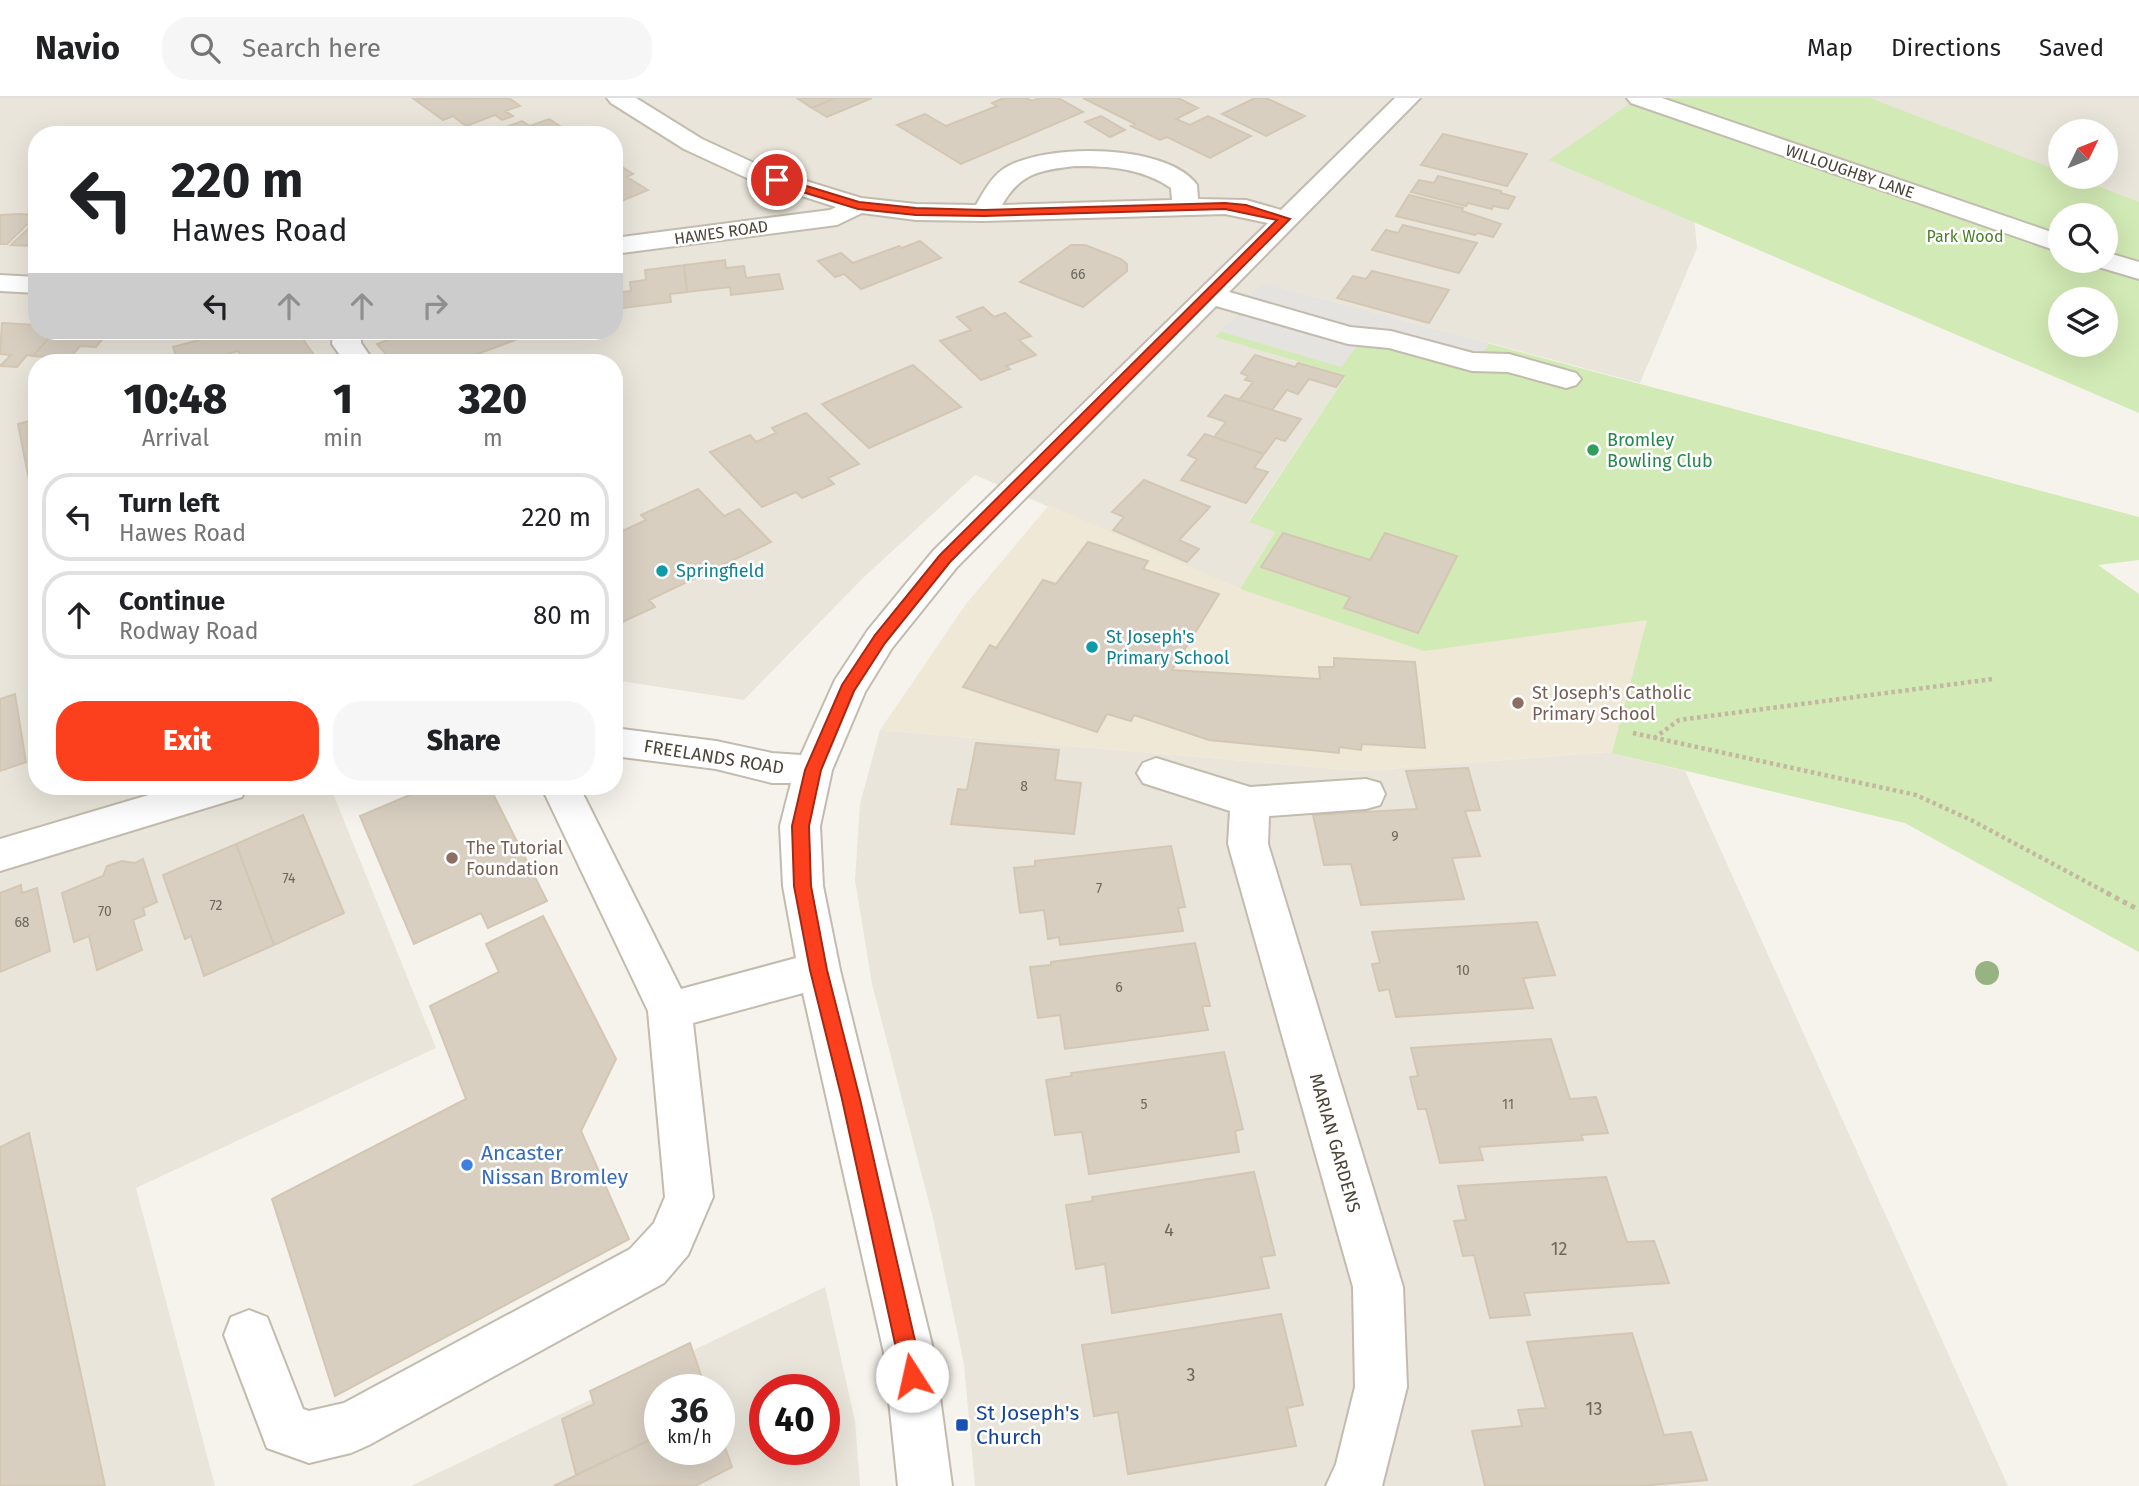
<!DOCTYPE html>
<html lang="en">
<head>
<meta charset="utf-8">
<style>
	:root { --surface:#fff; --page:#f6f6f6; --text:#202124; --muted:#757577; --line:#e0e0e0; --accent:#fc3f1d }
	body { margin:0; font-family:"Fira Sans",sans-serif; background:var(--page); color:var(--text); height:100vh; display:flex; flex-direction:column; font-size:26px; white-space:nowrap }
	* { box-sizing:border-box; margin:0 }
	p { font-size:23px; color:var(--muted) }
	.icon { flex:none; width:38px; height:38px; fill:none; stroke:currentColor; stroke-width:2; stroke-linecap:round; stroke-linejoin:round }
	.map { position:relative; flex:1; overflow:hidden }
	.details { position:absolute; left:28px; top:256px; width:595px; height:441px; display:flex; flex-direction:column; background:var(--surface); border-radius:28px; box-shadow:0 7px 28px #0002 }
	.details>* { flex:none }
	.guide { position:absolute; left:28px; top:28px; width:595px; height:214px; border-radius:28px; box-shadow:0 7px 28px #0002; background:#fff; color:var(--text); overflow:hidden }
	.needle { width:46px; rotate:47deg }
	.fabs { position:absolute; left:2048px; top:21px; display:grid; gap:14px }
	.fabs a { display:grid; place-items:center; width:70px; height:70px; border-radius:50%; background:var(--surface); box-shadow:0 7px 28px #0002; font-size:35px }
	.speed { position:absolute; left:644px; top:1276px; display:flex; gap:14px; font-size:35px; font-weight:700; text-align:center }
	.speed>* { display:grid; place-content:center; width:91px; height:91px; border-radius:50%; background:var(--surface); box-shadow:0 7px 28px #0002; line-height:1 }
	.speed small { font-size:18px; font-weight:400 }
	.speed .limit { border:10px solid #d22; background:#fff; color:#111 }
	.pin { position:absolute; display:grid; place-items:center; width:60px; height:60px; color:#fff; margin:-30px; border:4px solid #fff; border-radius:50%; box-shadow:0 2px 7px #0007 }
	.me { position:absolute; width:77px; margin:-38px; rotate:350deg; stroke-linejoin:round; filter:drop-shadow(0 0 5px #0008) }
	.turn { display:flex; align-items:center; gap:24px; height:147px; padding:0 28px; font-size:32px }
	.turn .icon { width:91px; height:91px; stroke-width:2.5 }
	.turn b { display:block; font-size:49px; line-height:60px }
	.lanes { display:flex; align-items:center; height:66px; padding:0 28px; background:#0003; justify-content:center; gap:35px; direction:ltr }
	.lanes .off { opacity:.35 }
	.eta { display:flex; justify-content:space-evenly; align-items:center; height:119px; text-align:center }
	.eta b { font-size:42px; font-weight:800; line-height:49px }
	.button { display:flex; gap:14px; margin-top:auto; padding:14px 28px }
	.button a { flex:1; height:80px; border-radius:28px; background:var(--accent); color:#fff; font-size:28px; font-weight:800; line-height:80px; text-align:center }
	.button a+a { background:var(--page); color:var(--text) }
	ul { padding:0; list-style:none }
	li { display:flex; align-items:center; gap:21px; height:88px; margin:0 14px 10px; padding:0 14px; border:4px solid var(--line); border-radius:28px }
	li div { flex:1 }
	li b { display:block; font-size:26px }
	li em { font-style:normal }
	header { display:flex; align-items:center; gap:42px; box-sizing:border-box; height:98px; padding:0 35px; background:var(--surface); border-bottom:2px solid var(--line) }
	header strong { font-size:33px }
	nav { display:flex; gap:38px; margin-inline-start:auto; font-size:24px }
	.search { width:490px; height:63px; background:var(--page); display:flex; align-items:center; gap:18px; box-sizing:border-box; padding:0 24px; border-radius:28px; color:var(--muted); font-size:26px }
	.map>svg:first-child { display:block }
</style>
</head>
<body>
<header>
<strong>Navio</strong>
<div class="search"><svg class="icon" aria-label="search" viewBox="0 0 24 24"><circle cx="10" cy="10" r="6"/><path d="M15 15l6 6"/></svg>Search here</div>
<nav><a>Map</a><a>Directions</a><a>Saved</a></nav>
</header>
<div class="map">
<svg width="2139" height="1388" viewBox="0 0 2139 1388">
	<rect width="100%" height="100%" fill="#f6f3ec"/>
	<path fill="#eae5da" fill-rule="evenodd" d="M0,0H1683L1697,150L1640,285L1262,185L1244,216L1227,225L1216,239L1346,278L1249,423L1275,434L1240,491L975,377L862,481L744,602L614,582V264H37V688H330L436,950L136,1090L215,1388H0ZM37,37H614V233H37Z
		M1836,0H2139V109ZM2060,33H2105V79H2060Z
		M880,632L1362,673L1608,654L1685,673L2008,1388H975L964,1266L933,1120L872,886L855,782L860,706Z
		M825,1189L855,1323L860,1388H411ZM660,1292H719V1351H660ZM765,1292H824V1351H765Z"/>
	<path fill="#efe8d6" d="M1049,407L1240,491L1270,499L1648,521L2139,496V854L1905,725L1608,654L1362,673L880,632L966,506Z"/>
	<path fill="#d2eab5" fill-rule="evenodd" d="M1638,0H1870L2060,73V79H2074L2139,104V315L1549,62ZM2060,117H2105V163H2060ZM2060,201H2105V247H2060Z
		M1262,185L2139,419V462L2098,467L2139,496V854L1905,725L1612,655L1647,522L1424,553L1240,491L1275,434L1249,424L1346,278L1215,239C1227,224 1242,218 1253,203L1250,198Z"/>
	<path fill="#e5e3e0" d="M1262,185L1489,245L1475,272L1380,245L1357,248L1341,269L1219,233L1227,225L1244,216L1253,203L1250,198Z"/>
	<path fill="#d8cfc1" stroke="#d3c7b4" stroke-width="2" d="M509,0L520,8L505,13L513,18L502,22L495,17L466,28L453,18L443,22L414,1Z
		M797,0H835L812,10Z
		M835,0H872L827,19L812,10Z
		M1004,0H1026L1032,3L1040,0H1058L1083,14L961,66L897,27L925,16L946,28L997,8L992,5Z
		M1083,0H1178L1198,10L1176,21L1190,27L1208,18L1251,38L1210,60L1167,39L1160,42L1131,28L1135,26Z
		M1255,0H1266L1305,18L1266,38L1222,16Z
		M1101,18L1125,32L1110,39L1085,24Z
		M549,21L563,30L555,33L562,37H486L522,23L530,28Z
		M1443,36L1527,56L1507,88L1421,67Z
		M619,67L633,76L627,79L648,92L614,106V69Z
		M1438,78L1501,93V95L1515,99L1508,111L1493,108L1492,111L1468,105L1466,108L1411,94L1419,82L1434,85Z
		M1409,97L1463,110L1462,113L1501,126L1493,139L1478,135L1475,137L1396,118Z
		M18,116L37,117L7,146H0V117Z
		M37,122V148L11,147Z
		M1403,127L1477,145L1459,175L1372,152L1386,132L1398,135Z
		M920,143L941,160L861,191L844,176L835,179L818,163L841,155L853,165L899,148L902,150Z
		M1071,147H1085L1121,161L1127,166V173L1083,209L1020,184Z
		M725,162L726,170L744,168L746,180L779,176L783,191L731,197L730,189L687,194L684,167Z
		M684,167L687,194L670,196L671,204L615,211L614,195L631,193L630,184L646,182L645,172Z
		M1372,173L1449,192L1429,225L1337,200L1353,178L1366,181Z
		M983,209L994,219L1005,215L1031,238L1019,242L1036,257L1006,268L1010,271L981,282L940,243L971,232L957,219Z
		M2,225L37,227V233H55L33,258L27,257L17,269L0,268L11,257L0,256Z
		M55,233H109L96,249L80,248L70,260L33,258Z
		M233,233H297L319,264H245L238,253L198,264H178L173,249Z
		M413,233H539L464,261L461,258L444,264H393L377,246Z
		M1255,257L1295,269L1298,265L1344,278L1336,289L1309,281L1298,296L1287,292L1272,312L1239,302L1253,284L1245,282L1248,278L1241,275Z
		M913,267L961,309L869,350L822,306Z
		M1225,297L1272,312L1301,321L1285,343L1276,340L1264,356L1214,339L1226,324L1208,318Z
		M806,315L859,366L828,380L834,386L802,400L796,394L762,409L710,354L750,337L756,344L776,335L772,330Z
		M37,321V380L29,382L18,326Z
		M1205,336L1264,356L1254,370L1268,374L1246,405L1181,382L1197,361L1188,357Z
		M1144,382L1210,409L1179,442L1199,451L1187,464L1113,432L1124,419L1112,414Z
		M698,391L724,418L739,411L771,444L649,502L655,509L614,528V437L646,422L641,417Z
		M1283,435L1370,462L1385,435L1457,458L1418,535L1344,510L1350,499L1261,469Z
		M1088,444L1148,463L1143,471L1219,496L1172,572L1320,581L1319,569H1334V560L1415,564L1425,650L1362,646L1361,652L1339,649V655L1209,642L1134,617L1131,623L1107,616L1097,634L963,589L990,547L996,550L1043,482L1056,486Z
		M15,596L26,664L0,673V601Z
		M976,645L1059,652L1055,682L1081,685L1074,736L951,726L958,691L967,692Z
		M1468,670L1480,712L1465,713L1480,758L1452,760L1464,801L1361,807L1351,766L1324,767L1313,717L1417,711L1406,673Z
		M431,688H489L547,803L488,830L481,815L414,846L360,718Z
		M303,717L344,815L274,847L236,746Z
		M236,746L274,847L204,878L191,838L185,841L163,777Z
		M1171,748L1185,809L1178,810L1183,833L1060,847L1059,839L1048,841L1044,812L1020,815L1014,770L1035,768V763Z
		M143,761L157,804L143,810L145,817L133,822L142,852L97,872L89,838L74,844L62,795L103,778L107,768L122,763L135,765Z
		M21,787L22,795L37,790L50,853L0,874V795Z
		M543,818L616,961L581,1033L629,1141L335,1298L272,1101L466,1001L430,908L499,874L486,846Z
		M1537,824L1555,877L1523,880L1533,910L1396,919L1389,891L1379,893L1372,866L1380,865L1372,834Z
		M1195,845L1210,908H1202L1208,932L1065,951L1060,917L1038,920L1030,869L1051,867V864Z
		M1551,941L1570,1001L1596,999L1608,1035L1581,1037L1583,1042L1479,1049L1483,1062L1440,1065L1426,1011H1418L1410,979L1418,978L1411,950Z
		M1224,954L1243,1031L1235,1033L1239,1054L1089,1076L1082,1034L1055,1037L1046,982L1072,978L1071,975Z
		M29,1035L105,1388H0V1049Z
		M1254,1074L1275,1157L1261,1159L1269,1190L1112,1215L1105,1166L1076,1171L1066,1107L1093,1103L1092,1099Z
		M1606,1079L1627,1144L1654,1143L1669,1185L1524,1195L1530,1217L1490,1220L1474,1157L1463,1158L1454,1123L1466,1122L1458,1088Z
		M1281,1216L1303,1307L1287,1310L1296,1348L1128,1376L1118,1314L1094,1318L1082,1247Z
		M1632,1235L1664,1337L1691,1334L1707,1382L1640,1388H1485L1472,1333L1522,1328L1518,1312L1546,1310L1527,1244Z
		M690,1245L706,1292H660V1337L576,1377L562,1321L594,1306L590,1293Z
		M719,1333L732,1369L695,1388H554L660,1337V1351H719Z"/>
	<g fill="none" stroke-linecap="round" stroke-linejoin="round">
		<g stroke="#c2bbae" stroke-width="4">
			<path id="minor" d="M607,0H636L702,41L767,71L861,100L916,106L976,107C983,95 990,81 1002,72C1041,44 1168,45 1197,87L1198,101L1246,102L1281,112L1395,0H1420L1229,194L1350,229L1391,233L1473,255L1509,256L1576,275L1581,281L1576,287L1566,290L1508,274L1472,273L1389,250L1348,246L1216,208L957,469L892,550L865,594L832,672L820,728L823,788L840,872L934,1255L952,1388H898L884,1255L803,895L693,925L713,1099L688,1157L664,1185L369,1347L351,1355L309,1365L267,1350L224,1237L231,1219L249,1212L267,1219L303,1311L309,1313L344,1305L630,1151L654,1125L665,1099L648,913L541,688H579L681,891L796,860L783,788L780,728L791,685H772L716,671L614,658V630L716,643L772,655L801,657L835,582L868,532L933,453L1268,125L1225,116L984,123L916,122L862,115L837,127L614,156V140L830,112L836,109L749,81L684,51L611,5ZM1075,68C1109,68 1142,70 1171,90L1172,102L1002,107C1020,75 1041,72 1075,68Z
				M1627,0H1662L2060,137V154L1631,5Z
				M2105,154L2139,164V181L2095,168L2092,163H2105Z
				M0,177L37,179V195L0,193Z
				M333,233H361V245L374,264H345L332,246Z
				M1156,660L1250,689L1366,681L1380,685L1385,696L1380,707L1366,711L1269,718L1268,746L1403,1189L1407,1289L1382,1388H1326L1336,1366L1355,1289L1353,1189L1228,746L1230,713L1143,685L1137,675L1143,665Z
				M179,688H247L242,699L0,773V741Z"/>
		</g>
		<path stroke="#c4b79f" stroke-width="4.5" stroke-dasharray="3.5 3.5" stroke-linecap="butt" d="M1633,635L1916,697L1971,722L2111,797
			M1654,640L1679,622L1993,581"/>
		<path stroke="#c4b79f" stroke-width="5" stroke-dasharray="4.5 4.5" stroke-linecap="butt" d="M2107,795L2139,812"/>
		<use href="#minor" fill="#fff" fill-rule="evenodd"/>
	</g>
	<circle fill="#97b381" cx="1987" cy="875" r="12"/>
	<path fill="#fc3f1d" stroke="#a42913" stroke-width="2" d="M777,79L859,104L916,110L984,112L1225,105L1246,107L1290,121L950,464L885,545L854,593L821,672L809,728L811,788L827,872L860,1001L923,1278L920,1285L912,1288L905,1285L902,1278L842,1001L810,872L794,788L792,728L805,672L842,587L875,537L940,457L1277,122L1225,111L984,118L916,117L858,111L773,85V80Z"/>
	<circle fill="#2e9e5b" stroke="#fff" stroke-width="2.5" cx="1593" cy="352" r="7"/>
	<g fill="#0f9aa8" stroke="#fff" stroke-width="2.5">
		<circle cx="662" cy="473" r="7"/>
		<circle cx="1092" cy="549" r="7"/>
	</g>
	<g fill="#8d6e63" stroke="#fff" stroke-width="2.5">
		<circle cx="1518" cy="605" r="7"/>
		<circle cx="452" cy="760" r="7"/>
	</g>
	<circle fill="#3f7fe0" stroke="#fff" stroke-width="2.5" cx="467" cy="1067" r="7"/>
	<rect fill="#1a4fb4" stroke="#fff" stroke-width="2.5" x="955" y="1320" width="14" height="14" rx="3.5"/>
	<g text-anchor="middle" stroke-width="5" stroke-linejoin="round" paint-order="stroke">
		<g font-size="14" fill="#6e675b">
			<text x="1078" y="181">66</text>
			<text x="1024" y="693">8</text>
			<text x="1395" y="743">9</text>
			<text x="289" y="785">74</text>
			<text x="1099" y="795">7</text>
			<text x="216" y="812">72</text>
			<text x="105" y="818">70</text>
			<text x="22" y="829">68</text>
			<text x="1463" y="877">10</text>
			<text x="1119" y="894">6</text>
			<text x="1144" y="1011">5</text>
			<text x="1508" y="1011">11</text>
		</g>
		<g font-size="16" fill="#4b4439" stroke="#fff">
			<text transform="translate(1850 73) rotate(19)" y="6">WILLOUGHBY LANE</text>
			<text transform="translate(721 134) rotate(-8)" y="6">HAWES ROAD</text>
		</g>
		<g font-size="16" fill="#4a7f2a" stroke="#fff">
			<text x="1965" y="144">Park Wood</text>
		</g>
		<g font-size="18" fill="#27864d" stroke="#fff" text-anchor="start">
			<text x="1607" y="348">Bromley<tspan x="1607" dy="21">Bowling Club</tspan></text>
		</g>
		<g font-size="18" fill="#0d838f" stroke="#fff" text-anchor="start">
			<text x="676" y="479">Springfield</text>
			<text x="1106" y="545">St Joseph's<tspan x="1106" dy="21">Primary School</tspan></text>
		</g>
		<g font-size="18" fill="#785e54" stroke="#fff" text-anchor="start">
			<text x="1532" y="601">St Joseph's Catholic<tspan x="1532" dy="21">Primary School</tspan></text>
			<text x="466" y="756">The Tutorial<tspan x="466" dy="21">Foundation</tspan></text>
		</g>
		<g font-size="18" fill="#4b4439" stroke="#fff">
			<text transform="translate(714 659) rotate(9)" y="6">FREELANDS ROAD</text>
			<text transform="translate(1335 1045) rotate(74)" y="6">MARIAN GARDENS</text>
		</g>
		<g font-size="18" fill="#6e675b">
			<text x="1169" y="1138">4</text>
			<text x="1559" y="1157">12</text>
			<text x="1191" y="1283">3</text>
			<text x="1594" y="1317">13</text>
		</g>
		<g font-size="21" fill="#366cbe" stroke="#fff" text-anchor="start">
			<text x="481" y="1062">Ancaster<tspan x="481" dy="24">Nissan Bromley</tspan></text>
		</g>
		<g font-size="21" fill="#164399" stroke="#fff" text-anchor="start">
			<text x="976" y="1322">St Joseph's<tspan x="976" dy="24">Church</tspan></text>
		</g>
	</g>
</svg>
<div class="fabs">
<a><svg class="needle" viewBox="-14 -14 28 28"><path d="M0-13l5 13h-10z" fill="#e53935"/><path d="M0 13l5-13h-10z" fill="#757577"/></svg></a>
<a><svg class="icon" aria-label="search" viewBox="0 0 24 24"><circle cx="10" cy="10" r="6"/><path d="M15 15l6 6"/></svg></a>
<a><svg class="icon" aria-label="layers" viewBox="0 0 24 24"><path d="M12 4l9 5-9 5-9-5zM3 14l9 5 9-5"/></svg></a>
</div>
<div class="speed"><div>36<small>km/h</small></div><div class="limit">40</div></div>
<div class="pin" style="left:777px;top:82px;background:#d93025"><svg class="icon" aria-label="arrive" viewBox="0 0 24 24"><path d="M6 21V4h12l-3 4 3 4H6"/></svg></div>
<svg class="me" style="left:912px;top:1278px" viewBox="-20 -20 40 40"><circle r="19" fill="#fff"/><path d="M0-13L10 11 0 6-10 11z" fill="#fc3f1d"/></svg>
<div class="guide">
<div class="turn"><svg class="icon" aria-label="left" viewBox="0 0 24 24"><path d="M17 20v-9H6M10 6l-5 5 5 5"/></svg><div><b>220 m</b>Hawes Road</div></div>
<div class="lanes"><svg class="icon" aria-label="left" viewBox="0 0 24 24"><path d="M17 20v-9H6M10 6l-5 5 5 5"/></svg><svg class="icon off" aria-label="ahead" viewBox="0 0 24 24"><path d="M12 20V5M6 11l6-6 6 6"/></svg><svg class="icon off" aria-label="ahead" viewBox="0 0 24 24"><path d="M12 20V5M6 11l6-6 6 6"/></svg><svg class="icon off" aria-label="right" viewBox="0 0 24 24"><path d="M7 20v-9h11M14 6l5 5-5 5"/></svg></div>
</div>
<section class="details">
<div class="eta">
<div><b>10:48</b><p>Arrival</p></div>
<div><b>1</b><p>min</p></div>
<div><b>320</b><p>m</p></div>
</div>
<ul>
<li><svg class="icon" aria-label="left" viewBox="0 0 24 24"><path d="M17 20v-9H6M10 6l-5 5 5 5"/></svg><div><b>Turn left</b><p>Hawes Road</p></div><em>220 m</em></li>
<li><svg class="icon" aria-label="ahead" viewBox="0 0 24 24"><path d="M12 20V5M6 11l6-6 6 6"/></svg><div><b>Continue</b><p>Rodway Road</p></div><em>80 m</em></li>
</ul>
<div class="button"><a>Exit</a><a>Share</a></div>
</section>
</div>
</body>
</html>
